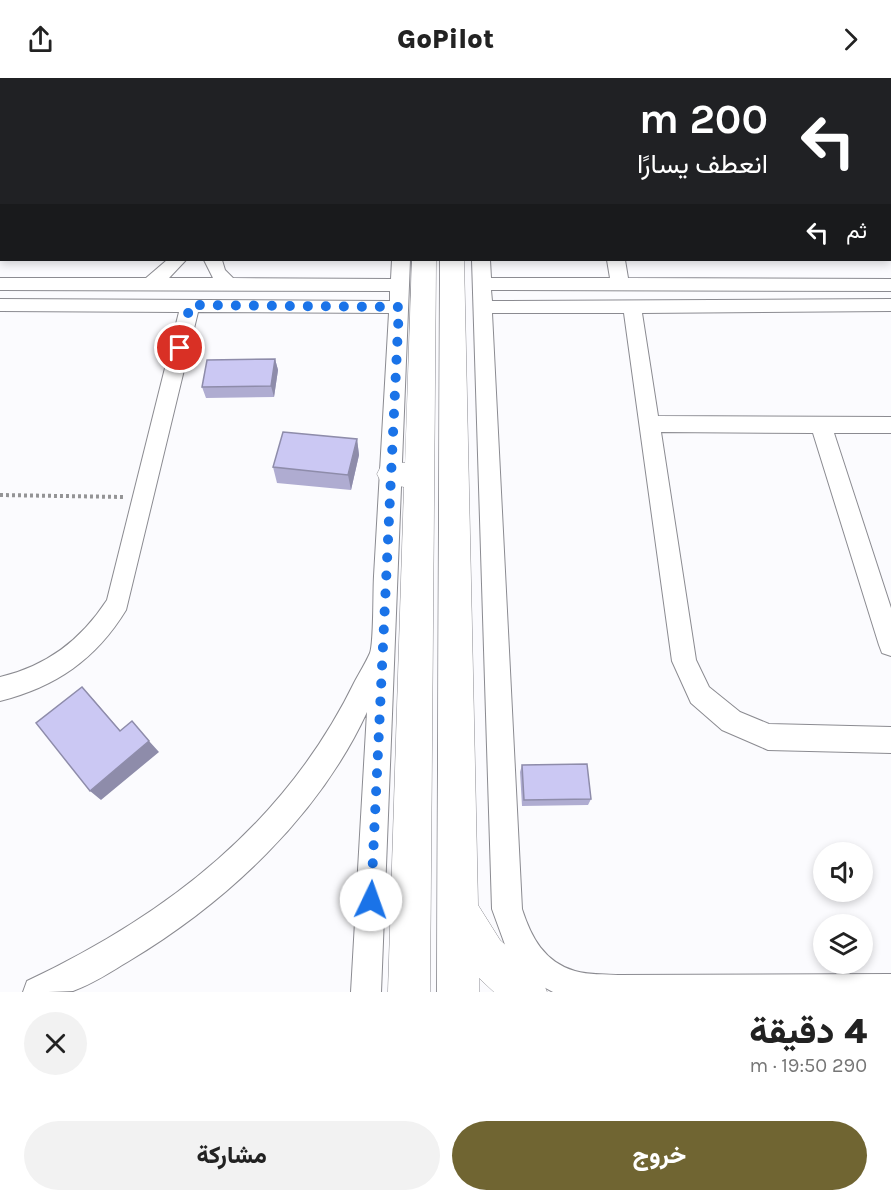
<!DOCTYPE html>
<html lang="ar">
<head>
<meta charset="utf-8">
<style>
	:root { --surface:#fff; --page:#f2f2f2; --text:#222; --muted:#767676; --accent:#706532 }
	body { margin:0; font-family:Karla,Vazirmatn,sans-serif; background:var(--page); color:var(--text); direction:rtl; height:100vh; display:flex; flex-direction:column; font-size:22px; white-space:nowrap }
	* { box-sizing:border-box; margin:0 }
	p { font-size:20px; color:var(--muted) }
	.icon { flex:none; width:33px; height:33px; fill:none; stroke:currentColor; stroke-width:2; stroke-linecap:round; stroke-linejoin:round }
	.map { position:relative; height:914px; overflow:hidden; direction:ltr }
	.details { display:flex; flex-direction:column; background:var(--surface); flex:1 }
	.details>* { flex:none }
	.top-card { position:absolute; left:0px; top:0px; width:891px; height:183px; box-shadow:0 3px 9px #0003; direction:rtl; background:#202124; color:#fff; overflow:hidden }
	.fabs { position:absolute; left:813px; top:764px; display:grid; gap:12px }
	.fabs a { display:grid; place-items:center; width:60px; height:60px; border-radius:50%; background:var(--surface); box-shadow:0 3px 9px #0003; font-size:30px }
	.pin { position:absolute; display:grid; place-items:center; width:51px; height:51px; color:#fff; margin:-26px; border:3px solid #fff; border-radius:50%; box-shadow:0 2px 6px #0007 }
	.me { position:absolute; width:66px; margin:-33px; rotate:3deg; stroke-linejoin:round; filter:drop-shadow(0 0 4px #0008) }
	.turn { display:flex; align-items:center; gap:21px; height:126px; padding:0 24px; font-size:27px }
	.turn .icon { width:78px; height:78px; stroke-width:2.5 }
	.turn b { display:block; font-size:42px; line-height:51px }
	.then { display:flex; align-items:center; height:57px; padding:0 24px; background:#0003; gap:12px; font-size:22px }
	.round { display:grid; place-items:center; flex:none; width:63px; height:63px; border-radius:32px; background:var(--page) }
	.headline { display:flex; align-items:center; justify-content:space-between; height:102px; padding:0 24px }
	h1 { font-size:36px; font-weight:800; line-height:45px }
	.action { display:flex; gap:12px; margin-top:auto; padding:12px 24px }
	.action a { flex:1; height:69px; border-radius:36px; background:var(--accent); color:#fff; font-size:24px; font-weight:800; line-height:69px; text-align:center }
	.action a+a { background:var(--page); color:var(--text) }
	header { display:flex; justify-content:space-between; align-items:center; height:78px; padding:0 24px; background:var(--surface); font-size:27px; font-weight:800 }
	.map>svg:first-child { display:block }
</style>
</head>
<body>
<header><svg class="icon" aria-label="forward" viewBox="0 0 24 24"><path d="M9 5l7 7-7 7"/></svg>GoPilot<svg class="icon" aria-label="share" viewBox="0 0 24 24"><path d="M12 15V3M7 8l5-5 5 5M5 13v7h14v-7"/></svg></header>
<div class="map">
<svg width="891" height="914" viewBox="0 0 891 914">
	<rect width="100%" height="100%" fill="#fbfbfe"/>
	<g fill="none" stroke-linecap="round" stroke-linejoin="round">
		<g stroke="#8b8b91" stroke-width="2">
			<path id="street" d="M221,0H235L220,2Z
				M245,0H259V2H245Z
				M402,0H416V2H402Z
				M464,0H478L479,2H464Z
				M578,0H592V2H578Z
				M703,0H717V2H703Z
				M828,0H842L843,2H828Z
				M890,108H891V121H890Z
				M167,182H186L169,200H213L204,182H222L225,192L233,200L391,201L392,182H410L381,914H351L367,634C319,738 227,824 129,883C112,893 93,906 73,913C59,914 38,914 23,914L27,903C167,837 286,745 355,603C360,594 366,584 370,575C374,565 373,513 374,498C379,411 384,323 389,235L198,234L126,532C96,581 56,609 0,623V599C47,588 81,562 107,522L179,234L0,233V221L390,223V213L0,212V200H146Z
				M472,182H490L491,200H610L607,182H625L628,200L891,201V213L491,212L492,223L891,221V233L642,235L658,338L891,339V355H834L891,530V578L882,575L879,567L813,355L661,354L696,582L709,609L740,634L769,646L891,649V675L768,672L759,668L722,652L691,625L672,583L624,235H492L522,831C531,859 544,884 575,893C588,897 605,896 618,897L891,896V914H553L523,898L508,875L492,831Z"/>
		</g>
		<g stroke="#8b8b91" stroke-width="1">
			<path id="secondary" d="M418,0H438V2H418Z
				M441,0H461V2H441Z
				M412,182H436L430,914H388L404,409L381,404L377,396L381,388L392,384L405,385Z
				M440,182H464L478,827L500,862L541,899L547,914H494L479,900V914H437Z"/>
		</g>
		<path stroke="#949496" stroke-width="4" stroke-dasharray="3 3" stroke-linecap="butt" d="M0,417L123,419"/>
		<use href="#street" fill="#fff" fill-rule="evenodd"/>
		<use href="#secondary" fill="#fff" fill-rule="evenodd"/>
	</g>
	<path fill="#afacd1" d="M275,281L278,292L274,319L206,320L202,309Z
		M357,361L359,377L351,412L277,405L273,389Z
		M522,687L591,721L588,727L522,728L520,694Z"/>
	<path fill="#8e8caa" d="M275,281L278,292L274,319L271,308Z
		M357,361L359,377L351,412L348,397Z
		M82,609L93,621L130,664L120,653Z
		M149,663L159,674L101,722L90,713Z"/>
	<path fill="#cbc8f3" stroke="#8e8caa" stroke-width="1.5" d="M275,281L271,308L202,309L207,282Z
		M283,354L357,361L348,397L273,389Z
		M82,609L120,653L132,643L149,663L90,713L36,645Z
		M587,686L591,721L524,722L522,687Z"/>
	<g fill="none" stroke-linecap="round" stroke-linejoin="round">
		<path stroke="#1a73e8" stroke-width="10" stroke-dasharray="0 18" d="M180,270L190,227L399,229L371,822"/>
	</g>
</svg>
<div class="fabs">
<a><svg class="icon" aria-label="sound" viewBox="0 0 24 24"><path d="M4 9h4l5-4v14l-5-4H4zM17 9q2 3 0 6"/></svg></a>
<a><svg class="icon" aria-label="layers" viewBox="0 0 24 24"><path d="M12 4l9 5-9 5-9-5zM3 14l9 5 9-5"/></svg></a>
</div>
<div class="pin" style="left:180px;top:270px;background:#d93025"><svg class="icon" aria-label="arrive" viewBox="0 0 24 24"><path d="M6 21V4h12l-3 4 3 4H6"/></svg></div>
<svg class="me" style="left:371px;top:822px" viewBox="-20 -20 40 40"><circle r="19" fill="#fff"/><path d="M0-13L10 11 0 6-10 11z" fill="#1a73e8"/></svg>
<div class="top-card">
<div class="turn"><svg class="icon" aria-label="left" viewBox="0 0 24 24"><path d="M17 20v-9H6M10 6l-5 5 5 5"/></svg><div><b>200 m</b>انعطف يسارًا</div></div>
<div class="then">ثم<svg class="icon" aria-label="left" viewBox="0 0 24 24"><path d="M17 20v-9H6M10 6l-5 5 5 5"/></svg></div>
</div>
</div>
<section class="details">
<div class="headline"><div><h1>4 دقيقة</h1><p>290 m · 19:50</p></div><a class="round"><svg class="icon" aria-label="close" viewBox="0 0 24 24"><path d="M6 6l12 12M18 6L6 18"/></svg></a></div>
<div class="action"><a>خروج</a><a>مشاركة</a></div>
</section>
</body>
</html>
